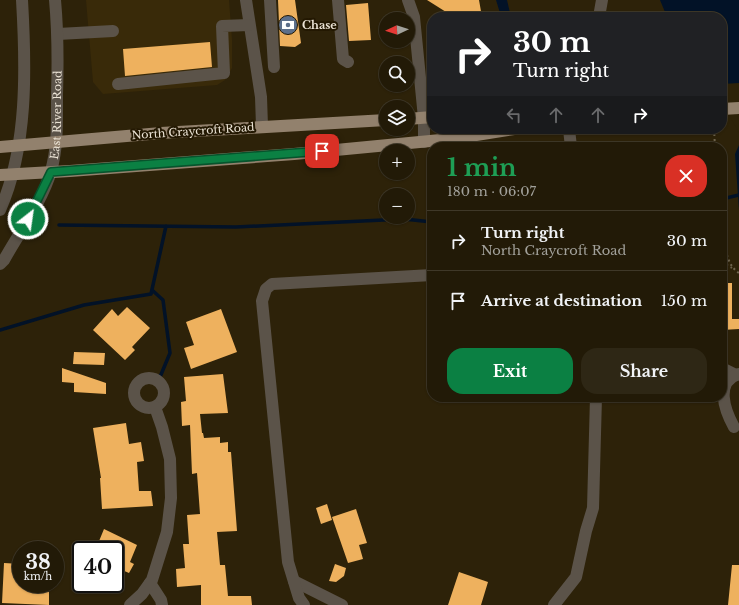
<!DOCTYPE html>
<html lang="en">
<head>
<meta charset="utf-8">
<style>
	:root { --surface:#221a07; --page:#2e2715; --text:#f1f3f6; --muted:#a2a19b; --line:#3f3828; --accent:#0b8043 }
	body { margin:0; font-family:"Libre Baskerville",serif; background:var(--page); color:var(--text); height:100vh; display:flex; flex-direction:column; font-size:15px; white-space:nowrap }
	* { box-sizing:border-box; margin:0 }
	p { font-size:13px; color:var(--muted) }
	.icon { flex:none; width:22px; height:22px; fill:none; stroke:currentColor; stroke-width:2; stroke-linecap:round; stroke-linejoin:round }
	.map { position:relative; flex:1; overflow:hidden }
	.sheet { position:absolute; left:427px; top:142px; width:300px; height:260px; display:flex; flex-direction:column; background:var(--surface); border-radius:16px; box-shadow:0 1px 3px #0004,0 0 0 1px var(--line) }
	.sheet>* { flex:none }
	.top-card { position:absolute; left:427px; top:12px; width:300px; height:122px; border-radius:16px; box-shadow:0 1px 3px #0004,0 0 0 1px var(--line); background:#202124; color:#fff; overflow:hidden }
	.needle { width:26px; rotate:266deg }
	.tools { position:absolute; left:379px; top:12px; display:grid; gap:8px }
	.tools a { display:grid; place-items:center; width:36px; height:36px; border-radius:50%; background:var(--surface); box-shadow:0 1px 3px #0004,0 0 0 1px var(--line); font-size:20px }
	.speed { position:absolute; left:12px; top:541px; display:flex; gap:8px; font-size:20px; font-weight:700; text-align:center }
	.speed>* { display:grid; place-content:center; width:52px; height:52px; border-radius:50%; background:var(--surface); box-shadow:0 1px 3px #0004,0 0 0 1px var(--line); line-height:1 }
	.speed small { font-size:10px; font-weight:400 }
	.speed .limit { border:2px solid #111; border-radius:6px; background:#fff; color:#111 }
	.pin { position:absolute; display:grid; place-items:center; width:34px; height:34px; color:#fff; margin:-17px; border-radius:8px; box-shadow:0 2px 6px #0006 }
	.me { position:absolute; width:44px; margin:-22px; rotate:30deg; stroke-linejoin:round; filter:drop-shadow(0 0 3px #0008) }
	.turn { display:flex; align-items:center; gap:14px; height:84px; padding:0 20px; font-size:18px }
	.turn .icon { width:52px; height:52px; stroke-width:2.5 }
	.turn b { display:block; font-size:28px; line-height:34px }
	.lanes { display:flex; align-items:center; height:38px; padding:0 20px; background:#0003; justify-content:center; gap:20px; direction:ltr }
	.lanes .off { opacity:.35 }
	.round { display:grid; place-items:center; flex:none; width:42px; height:42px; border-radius:16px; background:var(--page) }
	.headline { display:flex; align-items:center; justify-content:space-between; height:68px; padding:0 20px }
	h1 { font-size:24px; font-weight:800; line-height:30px; color:#1e9e55 }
	.cta { display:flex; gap:8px; margin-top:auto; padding:8px 20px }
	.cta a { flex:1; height:46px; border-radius:16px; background:var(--accent); color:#fff; font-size:16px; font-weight:800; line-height:46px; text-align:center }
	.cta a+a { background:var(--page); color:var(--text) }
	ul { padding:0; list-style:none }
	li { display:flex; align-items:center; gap:12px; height:60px; padding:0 20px; border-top:1px solid var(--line) }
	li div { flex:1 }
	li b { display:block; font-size:15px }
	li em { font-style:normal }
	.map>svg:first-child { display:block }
</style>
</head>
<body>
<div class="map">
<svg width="739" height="605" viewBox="0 0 739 605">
	<rect width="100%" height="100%" fill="#2d2209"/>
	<path fill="#392a09" d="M86,0H229L232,40V68L225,80L217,85L103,94L93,82Z"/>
	<path fill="#021227" d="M496,0H507L510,13H500Z
		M660,0H739V131L722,97V17H667Z
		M739,145V210L735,154Z"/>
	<path fill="#2d2209" d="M739,83V133L722,102V84Z"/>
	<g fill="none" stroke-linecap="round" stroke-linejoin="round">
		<path stroke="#021227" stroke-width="3.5" d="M722,199L739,195
			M59,225L236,227L404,219L432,222
			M152,290L163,300L170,353L160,377
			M0,330L84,305L151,294L166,226"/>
	</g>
	<path fill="#eeb15e" d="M278,0H295L301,43L295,47L280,46Z
		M427,0H479L482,17H454Z
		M368,3L371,40L349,41L346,5Z
		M210,42L212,67L125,76L123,49Z
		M722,283H732V319H739V329L722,330Z
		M127,307L150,328L132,347L135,350L125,360L93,330L112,309L118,316Z
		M221,309L237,352L191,369L184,348L194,345L186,322Z
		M74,352L105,353L104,365L73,364Z
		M62,368L106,383V394L74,392V383L62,382Z
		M223,374L228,413L200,414L202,433H203L204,438L220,437V443L228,442V452H231L237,531L217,532L220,565H225L228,596H251L252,605H201V585L177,587L176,569L185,568L183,544H189L187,515L200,514L197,473L192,474L190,425L182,426L181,402L186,401L184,377Z
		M126,423L129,444L141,442L144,461L137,462L139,491H151L153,506L102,509L100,478H101L93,428Z
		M327,504L332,520L321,524L316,508Z
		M356,509L367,543L359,545L363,559L348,563L332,517Z
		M104,529L137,545L130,562L134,564L129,573L115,567V550H104L97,546Z
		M4,563L21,564V584H43V592H49V605L2,603Z
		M335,564L346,568L344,576L336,582L329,581Z
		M732,565H739V605H728Z
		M459,572L488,582L481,605H448Z"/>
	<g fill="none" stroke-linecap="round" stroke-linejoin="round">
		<path stroke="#6e644e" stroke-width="2" stroke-dasharray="2 3" stroke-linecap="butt" d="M714,129L715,147
			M722,213L724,238
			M722,240L724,238C726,251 727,265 739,273
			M722,262L732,268"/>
		<g stroke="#5b5349" stroke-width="12">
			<path d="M246,0L261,97L262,126"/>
			<path d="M270,0L274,67"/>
			<path d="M338,0L343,59L348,62"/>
			<path d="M408,0L414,17L424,118V142"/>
			<path d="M599,17L602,0"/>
			<path d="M58,34L113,31"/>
			<path d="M118,84L224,73L222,26L249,25"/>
			<path d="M569,129L571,147"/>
			<path d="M0,210C28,147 26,68 22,0"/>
			<path id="s1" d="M0,264L4,260C19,233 43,200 51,171C58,146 57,120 57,95C58,63 58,32 55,0"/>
			<path d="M722,368L736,375"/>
			<circle cx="149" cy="393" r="15"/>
			<path d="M734,427C725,411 714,381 739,374"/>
			<path d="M294,581L342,605"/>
			<path d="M150,583L161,600L162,605"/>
			<path d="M130,605L142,594L152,580L167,532L171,498L170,459L162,427L155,407"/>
			<path d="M304,605L299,598L288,562L262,301L266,289L272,284L432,275"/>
			<path d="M554,605L576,577L586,531L593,508L596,397"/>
		</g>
		<path stroke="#92816d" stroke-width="12" d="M722,109L739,108
			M408,119L432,117
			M0,147L161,133L386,120
			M0,175L70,171L294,154L451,139L514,129"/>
	</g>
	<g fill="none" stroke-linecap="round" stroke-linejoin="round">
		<g stroke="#07532c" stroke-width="10">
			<path id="route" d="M28,219L51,172L322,151"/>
		</g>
		<use href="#route" stroke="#0b8043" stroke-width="7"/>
	</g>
	<defs>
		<g id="bank-disc" transform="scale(1)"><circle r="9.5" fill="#5c6f8a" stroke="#231802"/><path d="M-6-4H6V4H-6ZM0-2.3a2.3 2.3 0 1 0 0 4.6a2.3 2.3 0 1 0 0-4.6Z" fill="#fff"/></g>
	</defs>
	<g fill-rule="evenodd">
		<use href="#bank-disc" x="288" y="25"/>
	</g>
	<g text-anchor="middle" stroke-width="4" stroke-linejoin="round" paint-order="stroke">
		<g font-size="11" font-weight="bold" fill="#ebe3d5" stroke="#231802" text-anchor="start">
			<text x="302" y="29">Chase</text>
		</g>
		<g font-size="11" fill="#ebe3d5" stroke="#231802">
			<text dy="4" stroke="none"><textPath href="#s1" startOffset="163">East River Road</textPath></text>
			<text transform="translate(193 131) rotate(-4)" y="4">North Craycroft Road</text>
		</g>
	</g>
</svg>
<div class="tools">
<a><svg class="needle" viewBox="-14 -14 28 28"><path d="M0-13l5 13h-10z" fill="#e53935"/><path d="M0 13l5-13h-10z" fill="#a2a19b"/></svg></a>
<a><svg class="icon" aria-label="search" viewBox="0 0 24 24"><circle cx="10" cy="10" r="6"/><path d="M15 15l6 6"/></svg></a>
<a><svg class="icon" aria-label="layers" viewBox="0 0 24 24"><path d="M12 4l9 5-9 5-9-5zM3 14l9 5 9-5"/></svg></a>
<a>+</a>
<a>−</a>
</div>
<div class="speed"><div>38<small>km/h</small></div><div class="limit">40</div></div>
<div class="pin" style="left:322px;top:151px;background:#d93025"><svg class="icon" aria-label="arrive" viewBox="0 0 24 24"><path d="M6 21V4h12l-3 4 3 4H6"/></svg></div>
<svg class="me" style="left:28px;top:219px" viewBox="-20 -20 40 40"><circle r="17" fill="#0b8043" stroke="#fff" stroke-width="3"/><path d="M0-11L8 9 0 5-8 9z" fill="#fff"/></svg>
<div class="top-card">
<div class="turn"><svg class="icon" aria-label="right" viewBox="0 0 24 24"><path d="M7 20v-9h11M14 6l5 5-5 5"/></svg><div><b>30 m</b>Turn right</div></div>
<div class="lanes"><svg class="icon off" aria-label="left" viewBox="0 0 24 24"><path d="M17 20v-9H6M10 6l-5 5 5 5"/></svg><svg class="icon off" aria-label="ahead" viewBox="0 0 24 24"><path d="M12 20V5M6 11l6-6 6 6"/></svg><svg class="icon off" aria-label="ahead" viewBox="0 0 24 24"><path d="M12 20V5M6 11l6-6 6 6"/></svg><svg class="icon" aria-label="right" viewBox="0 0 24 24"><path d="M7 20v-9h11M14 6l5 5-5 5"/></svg></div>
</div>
<section class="sheet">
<div class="headline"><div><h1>1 min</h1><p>180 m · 06:07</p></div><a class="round" style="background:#d93025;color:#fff"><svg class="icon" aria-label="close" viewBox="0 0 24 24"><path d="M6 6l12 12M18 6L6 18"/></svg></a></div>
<ul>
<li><svg class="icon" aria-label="right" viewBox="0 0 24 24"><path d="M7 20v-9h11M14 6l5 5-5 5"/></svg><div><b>Turn right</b><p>North Craycroft Road</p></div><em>30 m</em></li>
<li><svg class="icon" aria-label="arrive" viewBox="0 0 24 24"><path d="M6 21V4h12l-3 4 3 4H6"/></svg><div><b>Arrive at destination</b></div><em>150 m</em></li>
</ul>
<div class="cta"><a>Exit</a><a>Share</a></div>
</section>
</div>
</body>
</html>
